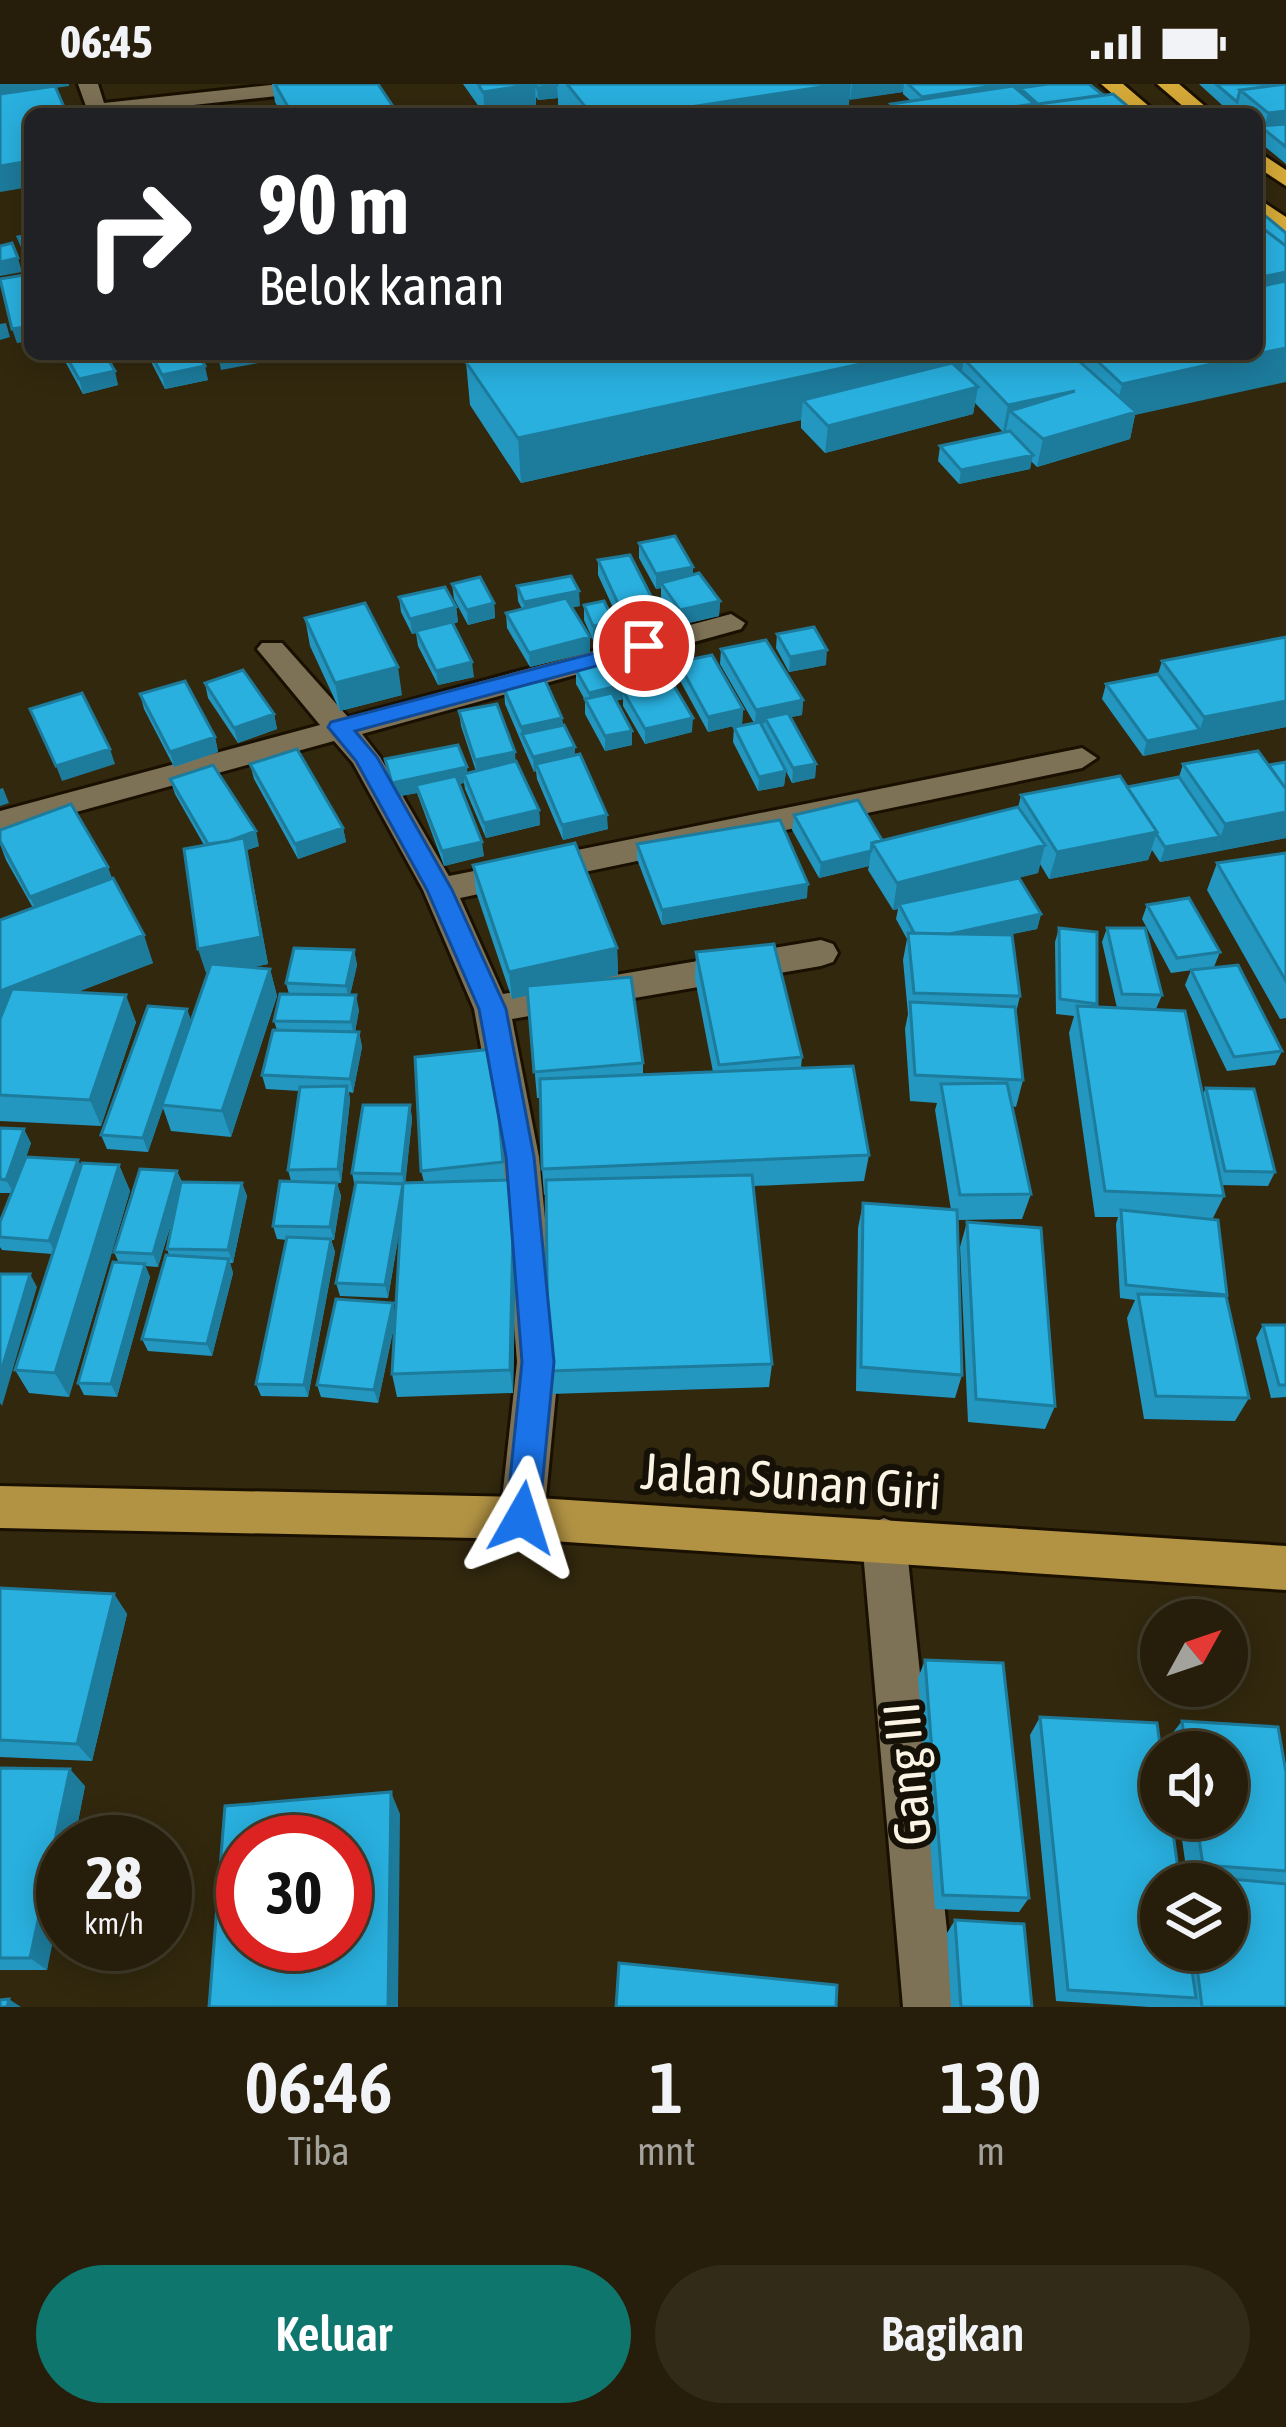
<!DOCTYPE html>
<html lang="id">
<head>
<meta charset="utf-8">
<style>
	:root { --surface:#261e0a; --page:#322b18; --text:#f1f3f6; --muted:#a4a29c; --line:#423c2b; --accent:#0f766e }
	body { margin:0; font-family:"Asap Condensed",sans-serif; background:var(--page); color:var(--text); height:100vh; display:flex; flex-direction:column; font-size:45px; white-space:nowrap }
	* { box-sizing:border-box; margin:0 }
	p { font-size:39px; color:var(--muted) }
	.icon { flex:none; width:66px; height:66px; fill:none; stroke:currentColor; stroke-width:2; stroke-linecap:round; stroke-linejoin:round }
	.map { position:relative; height:1923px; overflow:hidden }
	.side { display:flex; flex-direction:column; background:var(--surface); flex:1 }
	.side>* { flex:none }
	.guide { position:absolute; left:24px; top:24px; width:1239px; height:252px; border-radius:18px; box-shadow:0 6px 30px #0003,0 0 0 3px var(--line); background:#202124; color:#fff; overflow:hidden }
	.needle { width:78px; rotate:50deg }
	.controls { position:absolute; left:1140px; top:1515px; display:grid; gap:24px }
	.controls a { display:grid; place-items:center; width:108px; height:108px; border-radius:50%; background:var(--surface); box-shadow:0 6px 30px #0003,0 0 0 3px var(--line); font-size:60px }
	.speed { position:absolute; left:36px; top:1731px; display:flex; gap:24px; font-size:60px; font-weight:700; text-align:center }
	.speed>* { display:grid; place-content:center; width:156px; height:156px; border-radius:50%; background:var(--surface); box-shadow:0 6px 30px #0003,0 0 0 3px var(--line); line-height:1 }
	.speed small { font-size:30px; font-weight:400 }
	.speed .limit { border:18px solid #d22; background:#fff; color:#111 }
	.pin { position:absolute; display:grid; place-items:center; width:102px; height:102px; color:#fff; margin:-51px; border:6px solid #fff; border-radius:50%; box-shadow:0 3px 12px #0007 }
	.me { position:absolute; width:132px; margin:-66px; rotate:6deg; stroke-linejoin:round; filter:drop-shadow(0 0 9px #0008) }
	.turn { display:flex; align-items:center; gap:42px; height:252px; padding:0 36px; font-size:54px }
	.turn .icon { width:156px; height:156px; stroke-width:2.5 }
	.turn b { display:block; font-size:84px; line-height:102px }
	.eta { display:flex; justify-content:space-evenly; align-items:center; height:204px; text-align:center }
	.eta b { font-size:72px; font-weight:600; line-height:84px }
	.cta { display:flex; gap:24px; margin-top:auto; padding:24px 36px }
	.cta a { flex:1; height:138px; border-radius:72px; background:var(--accent); color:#fff; font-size:48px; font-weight:600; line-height:138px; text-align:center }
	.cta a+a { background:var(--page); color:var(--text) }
	.status { display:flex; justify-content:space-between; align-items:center; height:84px; padding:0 60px; background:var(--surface); direction:ltr }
	.status svg { height:33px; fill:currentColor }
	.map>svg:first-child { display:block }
</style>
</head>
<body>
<div class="status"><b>06:45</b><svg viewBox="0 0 49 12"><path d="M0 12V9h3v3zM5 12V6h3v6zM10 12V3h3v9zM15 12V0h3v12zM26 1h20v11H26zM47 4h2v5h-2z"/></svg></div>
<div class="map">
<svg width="1286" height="1923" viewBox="0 0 1286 1923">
	<rect width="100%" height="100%" fill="#32280e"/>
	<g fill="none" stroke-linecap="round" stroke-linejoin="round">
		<g stroke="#1a1000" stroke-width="6">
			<path id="minor" d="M78,0H98L104,19L280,0H344L334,6L109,30L87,25Z
				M731,530L745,539L741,545L362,650L380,673L449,792L1082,664L1097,674L1082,684L460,814L503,910L821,856L833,860L838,869L833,878L821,882L512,935L539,1073L559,1278L544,1434L538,1449L522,1455L506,1449L500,1434L517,1278L501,1073L474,925L423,806L353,679L334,657L0,749V727L320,641L262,571L257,565L262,559H282L348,633Z
				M884,1434L900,1441L906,1456L955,1923H903L862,1456L868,1441Z"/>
		</g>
		<g stroke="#1a1000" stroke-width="6">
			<path id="major" d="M0,1402L522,1413L1286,1462V1506L522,1455L0,1444Z"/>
		</g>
		<g stroke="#1a1000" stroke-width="6">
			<path id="highway" d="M1101,0H1123L1158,30H1136Z
				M1157,0H1179L1214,30H1192Z
				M1257,67L1286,86V102L1257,83Z
				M1257,114L1286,133V150L1257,131Z"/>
		</g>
		<use href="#minor" fill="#7d7156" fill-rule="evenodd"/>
		<use href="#major" fill="#b29344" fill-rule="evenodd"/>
		<use href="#highway" fill="#d6aa38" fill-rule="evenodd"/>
	</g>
	<path fill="#2397c0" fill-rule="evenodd" d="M272,0H378L398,30H282L275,18Z
		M463,0H1089L1103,11L1137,30H890L891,20L911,17L903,10V8L849,15L848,28L854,30H565L558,21V14L538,16L536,13V25L499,30H467L482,27Z
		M1199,0H1286V80L1257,56V30H1232Z
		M61,270H105L118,301L83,310Z
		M147,270H198L208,296L165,305Z
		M503,270H1257L1135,331L1130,355L1037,383L1031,377L1030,385L959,400L938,377L940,362L1003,348L975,319L973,330L825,369L801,344V336L521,399L470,321L466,278Z
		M639,459L693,491L720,517L719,532L680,541L661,514V504L656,505L639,474Z
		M598,476L660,530V545L626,552L598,491Z
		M452,500L494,519L495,534L468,541L454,515Z
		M517,502L580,522L571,523L590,553V568L530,583L507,544L506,529L522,525L518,517Z
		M399,513L456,523L458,538L453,540L474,593L438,601L418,562L416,549L412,550L401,528Z
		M584,521L614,538V553L593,556L584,536Z
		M305,534L402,611L340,627L310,562Z
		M777,550L826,581L789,588L776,564Z
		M1286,553V643L1143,672L1102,615L1106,600L1158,590L1162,577Z
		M721,565L803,616L802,631L790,633L816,680L815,694L792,699L786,687L784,702L758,707L733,658L734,643L754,639L720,580Z
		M678,578L743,625L742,640L708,648L678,593Z
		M576,586L670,589V595L692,648L645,660L623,622V615L616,617L632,647V661L605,667L585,630V616L576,600Z
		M205,599L274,630L277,645L238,659L208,614Z
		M504,605L562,634L563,641L575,663V672L608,745L563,756L537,695L536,687L534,688L505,620Z
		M140,610L215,653L218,668L174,683L144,625Z
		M459,627L515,678L539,726L540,741L486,754L465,705L464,699L459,700L484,772L444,782L417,709L395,713L385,675L467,683V689L476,687L461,642Z
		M1286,678V754L1160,778L1152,766L1148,776L1049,795L1040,780L1038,789L1005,797L1041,830L1037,845L1006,851L1020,912L1016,929L1023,996L1016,1023L1012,1022L1031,1110L1022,1135L958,1136L962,1291L955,1314L856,1307L858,1144L863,1119L951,1126L935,1026L937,1019L910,1017L905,945L908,930L903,876L907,855L896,835L898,825L893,826L868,786L869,782L819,794L792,746L794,731L882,756L1018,724L1021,711L1127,703L1179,693L1183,680L1269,681Z
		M250,680L343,744L346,758L298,775L254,695Z
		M170,695L259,762L247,766L268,880L254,883L270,885L277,912L231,1053L171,1047L163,1024L148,1068L107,1065L101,1051L187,925L191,937L207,892L204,761L175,710Z
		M0,746L112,794L153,879L77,908L136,938L101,1042L0,1037V836L33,824L6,776L0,760Z
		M637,760L807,814L662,841L637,775Z
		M1286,769V934L1280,935L1207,806L1217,779Z
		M473,781L617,864L618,891L593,896L643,979V990L713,988L695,895L696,868L802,973L801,984L869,1071L864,1097L754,1102L772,1280L769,1303L550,1310L548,1287L546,1110L544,1111L542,1085L540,1014H537L528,911L512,915L476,808Z
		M1147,821L1220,868L1214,883L1171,889L1142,835Z
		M1059,844L1097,920L1096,923L1202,1011L1206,1004L1275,1088L1268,1102L1221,1101L1224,1112L1212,1136L1226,1213L1249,1314L1235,1337L1144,1335L1127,1234L1135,1216L1120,1214L1116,1140L1118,1133H1095L1069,949L1074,932L1056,930L1055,858Z
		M1107,844L1162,911L1156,925L1117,924L1102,858Z
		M354,866L357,881L350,911L359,926L355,948H359L362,963L353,1009L349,1008L350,1016L341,1099H337L341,1112L334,1156H331L335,1168L308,1313L261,1312L256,1300L287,1156L277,1155L273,1142L291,1097L288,1086L300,1007L266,1005L262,991L277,946L274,937L289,910L286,899Z
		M1191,886L1282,967L1275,981L1227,987L1185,901Z
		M493,965L505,1096H514L517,1121L513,1309L397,1313L392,1290L395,1238L378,1319L321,1313L317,1301L395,1229L400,1144L388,1214L340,1212L336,1199L355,1103L352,1089L410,1021L412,1035L405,1099L424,1098L421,1087Z
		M0,1044L31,1059L26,1073L78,1076L81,1082L119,1081L130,1107L69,1313L29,1309L15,1286L52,1170L2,1166L0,1163V1138L12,1109H0Z
		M177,1087L182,1098L242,1099L247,1112L233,1179H230L233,1189L212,1272L148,1267L142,1255L169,1171L167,1165L176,1124L158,1183L145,1182L150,1193L117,1313L84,1311L78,1299L119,1179L114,1168Z
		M967,1138L1055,1322L1045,1345L968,1338L960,1163Z
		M1263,1241H1286V1313L1271,1314L1256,1254Z
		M0,1504L114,1510L127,1530L92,1677L0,1673Z
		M925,1576L1029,1814L1019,1828L935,1825L918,1594Z
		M1040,1633L1179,1797L1187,1791L1179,1734H1227V1668H1170L1168,1655L1182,1637L1286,1688V1923H1149L1056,1917L1030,1651ZM1161,1800H1227V1866H1161Z
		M0,1684L85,1702L74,1758H63L47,1886H0Z
		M955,1836L1032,1923H951L947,1849Z"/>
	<path fill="#1d7b9c" d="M0,0H69V2L0,12Z
		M535,0L536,25L499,30H485L483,8Z
		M841,0H851L848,30H644Z
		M852,0H904L903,8L850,16Z
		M1005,0H1087L1020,4L1019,10L920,26L922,13Z
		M557,1L558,14L538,16L537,4Z
		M1286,27V51L1264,45L1268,29Z
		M30,77V103L0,108V82Z
		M18,174L22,188L0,192V178Z
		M1286,188V227L1257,234V194Z
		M6,239L10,253L0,256V240Z
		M30,242V257L17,259L12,245Z
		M1286,264V298L1135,331L1130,355L1037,383L1043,355L1114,334L1122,300Z
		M227,270H256L258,279L221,286L218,272Z
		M907,270H1056L964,275L960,300L803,316L801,336L521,399L518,354Z
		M205,282L208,296L165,305L162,291Z
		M115,287L118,301L83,310L79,295Z
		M978,303L973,330L825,369L828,342Z
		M1075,307L1010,327L1006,347L1003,348L1008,321Z
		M1033,371L1030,385L959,400L961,386Z
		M693,483V497L661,499V504L656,505V490Z
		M579,507L580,522L525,533L524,518Z
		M720,517L719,532L680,541V526Z
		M494,519L495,534L468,541L467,526Z
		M456,523L458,538L412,550L410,535Z
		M660,530V545L626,552V537Z
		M614,538V553L593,556V542Z
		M590,553V568L530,583L529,569Z
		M827,566L826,581L789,588L790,573Z
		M472,578L474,593L438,601L436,587Z
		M398,583L402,611L340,627L335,599Z
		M670,589V604L623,607V615L589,623V609Z
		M803,616L802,631L768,638L765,634V639L755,641L756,626Z
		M1286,617V643L1195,661L1204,633Z
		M743,625L742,640L708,648V633Z
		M274,630L277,645L238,659L234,644Z
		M562,634L563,649L522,650L523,658L521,643Z
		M693,634L692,648L645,660V645Z
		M1200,646L1195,661L1143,672L1147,657Z
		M632,647V661L605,667V652Z
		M215,653L218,668L174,683L170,668Z
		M575,663V677L536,680V687L534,688L533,673Z
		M110,665L115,680L62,697L56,682Z
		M515,668L516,683L477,691L475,676Z
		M816,680L815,694L792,699L793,684Z
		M467,683L468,698L464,690V699L419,708L416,701L417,709L395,713L392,699Z
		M786,687L784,702L758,707L759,693Z
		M3,704L9,719L0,722V705Z
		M539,726L540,741L486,754L484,739Z
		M1286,728V754L1215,768L1225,740Z
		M607,731L608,745L563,756L562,741Z
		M343,744L346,758L298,775L295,760Z
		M256,747L259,762L247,766L268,880L207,892L198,865L210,763Z
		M1157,748L1148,776L1049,795L1057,768Z
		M1220,753L1215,768L1160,778L1165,763Z
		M482,758L484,772L444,782L442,767Z
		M1045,761L1038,789L901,824L899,820L898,825L893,826L897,799Z
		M871,767L869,782L819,794L821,779Z
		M108,783L118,810L42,840L30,813Z
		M808,800L807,814L662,841V826Z
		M1041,830L1037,845L916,871L918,857Z
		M144,851L153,879L0,938V907Z
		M617,864L618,891L512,915L509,888Z
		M354,866L357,881L349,916L346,902Z
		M270,885L277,912L231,1053L222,1027Z
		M126,911L136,938L101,1042L90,1016Z
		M356,911L359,926L354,953L351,938Z
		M187,925L192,939L162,1021L163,1024L148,1068L143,1054Z
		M359,948L362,963L353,1009L350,995Z
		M347,1002L350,1016L341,1099L338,1085Z
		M410,1021L412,1035L405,1104L402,1090Z
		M24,1045L31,1059L14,1109L6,1096Z
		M78,1076L84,1089L56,1170L49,1157Z
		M119,1081L130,1107L69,1313L55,1289Z
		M177,1087L182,1101L158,1183L153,1170Z
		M514,1096L517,1121L513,1309L510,1286Z
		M242,1099L247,1112L233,1179L228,1166Z
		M337,1099L341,1112L334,1156L330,1143Z
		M403,1100L405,1114L388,1214L385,1201Z
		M331,1155L335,1168L308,1313L304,1301Z
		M229,1175L233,1189L212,1272L207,1260Z
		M145,1180L150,1193L117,1313L111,1300Z
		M30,1190L37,1203L2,1322L0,1319V1291Z
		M393,1219L396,1232L378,1319L374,1306Z
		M114,1510L127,1530L92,1677L77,1660Z
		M70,1685L85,1702L74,1758H63V1809L47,1886L30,1874Z
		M391,1708L400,1730L398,1923H388Z
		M9,1915L21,1923H7Z"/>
	<path fill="#29b0df" stroke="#1d7b9c" stroke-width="3" fill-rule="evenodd" d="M275,0H378L398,30H292Z
		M478,0H535L483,8Z
		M535,0H557V1L537,4Z
		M567,0H841L644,30H591Z
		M908,0H1005L922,13Z
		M1048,0H1089L1103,11L1038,20L1020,4Z
		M1216,0H1286L1240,6L1237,18Z
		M1286,0V27L1268,29L1240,6Z
		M55,2L67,30H30V77L0,82V10Z
		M1013,2L1035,20L963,30H902L891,20Z
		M1113,10L1137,30H963Z
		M1286,40V63L1260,42Z
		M1257,125L1286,149V162L1265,146L1257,147Z
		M1265,146L1286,162V188L1257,194V147Z
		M30,151V180L18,153Z
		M12,159L18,174L0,178V162Z
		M30,190V242L12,245L0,195Z
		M1286,197V264L1257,270V203Z
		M65,270H105L115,287L79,295Z
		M151,270H198L205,282L162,291Z
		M503,270H907L518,354L466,278Z
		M991,270H1071L1136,328L1043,355L1010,327L1075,307L1008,321L964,275Z
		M1090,270H1257L1122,300Z
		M952,279L978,303L828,342L803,316Z
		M1010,347L1033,371L961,386L940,362Z
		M675,452L693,483L656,490L639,459Z
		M630,471L660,530L626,537L598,476Z
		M699,489L720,517L680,526L661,499Z
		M571,492L579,507L524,518L517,502Z
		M480,493L494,519L467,526L452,500Z
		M445,503L456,523L410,535L399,513Z
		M566,514L590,553L529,569L506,529Z
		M604,517L614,538L593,542L584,521Z
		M365,519L398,583L335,599L305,534Z
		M452,538L472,578L436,587L416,547Z
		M814,543L827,566L790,573L777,550Z
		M1286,553V617L1276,619L1204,633L1162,577Z
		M766,556L803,616L756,626L721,565Z
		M657,566L670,589L589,609L576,586Z
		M712,571L743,625L708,633L678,578Z
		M243,586L274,630L234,644L205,599Z
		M1158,590L1200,646L1147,657L1106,600Z
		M670,595L693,634L645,645L623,607Z
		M545,596L562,634L521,643L504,605Z
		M185,597L215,653L170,668L140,610Z
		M82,609L110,665L56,682L30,625Z
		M612,609L632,647L605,652L585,615Z
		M497,620L515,668L475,676L459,627Z
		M788,629L816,680L793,684L765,634Z
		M760,638L786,687L759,693L734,643Z
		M564,641L575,663L533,673L522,650Z
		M458,661L467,683L392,699L385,675Z
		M297,665L343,744L295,760L250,680Z
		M1258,667L1286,705V728L1225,740L1183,680Z
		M580,670L607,731L562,741L536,680Z
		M516,677L539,726L484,739L464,690Z
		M1286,678V705L1269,681Z
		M213,681L256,747L229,757L208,760L170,695Z
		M456,692L482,758L442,767L416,701Z
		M1120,692L1157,748L1057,768L1021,711Z
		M1179,693L1220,753L1165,763L1157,751V748L1127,703Z
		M858,716L882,756L872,759L871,767L821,779L794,731Z
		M71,720L108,783L30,813L0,757V746Z
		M1018,723L1045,761L897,799L872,759Z
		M780,736L808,800L662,826L637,760Z
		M244,754L261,853L198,865L184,765Z
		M575,759L617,864L509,888L473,781Z
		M1286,769V897L1217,779Z
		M113,794L144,851L0,907V836Z
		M1019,794L1041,830L950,850L914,849L899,820Z
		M1189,814L1220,868L1177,874L1147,821Z
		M1059,844L1097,848V920L1060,915Z
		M1107,844H1145L1162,911L1122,910Z
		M908,849L1012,851L1020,912L914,909Z
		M774,860L802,973L719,981L696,868Z
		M294,864L354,866L346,902L286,899Z
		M211,880L270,885L222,1027L162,1021Z
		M1238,881L1282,967L1234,973L1191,886Z
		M631,893L643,979L534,988L527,902Z
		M12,905L126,911L90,1016L0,1011V935Z
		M280,910L356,911L351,938L274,937Z
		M910,918L1015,923L1023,996L915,991Z
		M148,922L187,925L143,1054L101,1051Z
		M1077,922L1185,927L1224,1112L1105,1107Z
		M273,946L359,948L350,995L262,991Z
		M493,965L503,1078L421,1087L415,973Z
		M853,982L869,1071L542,1085L540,995Z
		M1007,999L1031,1110L960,1111L941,1000Z
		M347,1002L338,1085L288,1086L300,1003Z
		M1206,1004L1254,1005L1275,1088L1225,1087Z
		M363,1021H410L402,1090L352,1089Z
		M0,1044L24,1045L6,1096L0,1095Z
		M26,1073L78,1076L49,1157L0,1153V1138Z
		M82,1079L119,1081L55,1289L15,1286Z
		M140,1085L177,1087L153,1170L114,1168Z
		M752,1091L772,1280L548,1287L546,1096Z
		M514,1096L510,1286L392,1290L403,1099Z
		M280,1097L337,1099L330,1143L273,1142Z
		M181,1098L242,1099L228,1166L167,1165Z
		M356,1098L403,1100L385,1201L336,1199Z
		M863,1119L957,1126L962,1291L861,1283Z
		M1121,1126L1218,1136L1227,1211L1126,1201Z
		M967,1138L1041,1144L1055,1322L976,1315Z
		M287,1153L331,1155L304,1301L256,1300Z
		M166,1171L229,1175L207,1260L142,1255Z
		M113,1178L145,1180L111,1300L78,1299Z
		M0,1190H30L0,1291Z
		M1138,1210L1226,1212L1249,1314L1156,1312Z
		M336,1215L393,1219L374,1306L317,1301Z
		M1263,1241H1286V1301H1279Z
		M0,1504L114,1510L77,1660L0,1656Z
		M925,1576L1003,1579L1029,1814L943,1811Z
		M1040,1633L1157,1639L1161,1668V1734H1171L1180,1800H1161V1866H1189L1196,1914L1068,1906Z
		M1182,1637L1278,1643L1286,1688V1787L1203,1781L1196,1734H1227V1668H1186Z
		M0,1684L70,1685L30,1874H0Z
		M391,1708L388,1923H209L225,1722ZM243,1758H345V1860H243Z
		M1187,1791L1286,1800V1923H1202L1195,1866H1227V1800H1188Z
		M955,1836L1024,1840L1032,1923H961Z
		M619,1879L837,1901L836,1923H616Z
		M9,1915L7,1923H0V1916Z"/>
	<path fill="#1a73e8" stroke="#114b97" stroke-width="3" d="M644,556L655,562L652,567L355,647L377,673L452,806L506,925L534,1073L554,1278L539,1434L534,1445L522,1450L510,1445L506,1434L522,1278L506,1073L479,925L427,806L356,677L328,643L331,638Z"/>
	<g text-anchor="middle" stroke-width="12" stroke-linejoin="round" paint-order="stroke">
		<g font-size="51" fill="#fbf4e5" stroke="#161107">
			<text transform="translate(791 1397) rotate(4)" y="18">Jalan Sunan Giri</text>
			<text transform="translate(907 1690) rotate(-95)" y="18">Gang III</text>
		</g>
	</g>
</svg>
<div class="controls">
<a><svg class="needle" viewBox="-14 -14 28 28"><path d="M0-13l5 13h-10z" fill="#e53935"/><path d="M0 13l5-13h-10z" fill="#a4a29c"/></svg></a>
<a><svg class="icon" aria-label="sound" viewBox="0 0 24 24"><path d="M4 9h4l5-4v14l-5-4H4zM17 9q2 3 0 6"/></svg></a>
<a><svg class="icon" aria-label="layers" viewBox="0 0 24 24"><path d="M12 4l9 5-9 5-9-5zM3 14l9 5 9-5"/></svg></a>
</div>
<div class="speed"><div>28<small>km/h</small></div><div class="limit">30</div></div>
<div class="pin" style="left:644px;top:562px;background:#d93025"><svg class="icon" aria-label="arrive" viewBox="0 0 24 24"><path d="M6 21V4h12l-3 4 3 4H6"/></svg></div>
<svg class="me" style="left:522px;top:1434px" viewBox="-20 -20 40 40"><path d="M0-17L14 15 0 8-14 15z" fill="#1a73e8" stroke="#fff" stroke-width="4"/></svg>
<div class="guide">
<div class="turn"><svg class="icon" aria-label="right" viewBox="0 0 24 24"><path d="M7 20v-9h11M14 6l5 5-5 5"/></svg><div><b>90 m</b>Belok kanan</div></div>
</div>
</div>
<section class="side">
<div class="eta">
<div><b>06:46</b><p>Tiba</p></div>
<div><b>1</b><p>mnt</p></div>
<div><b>130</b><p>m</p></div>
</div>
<div class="cta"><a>Keluar</a><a>Bagikan</a></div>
</section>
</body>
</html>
